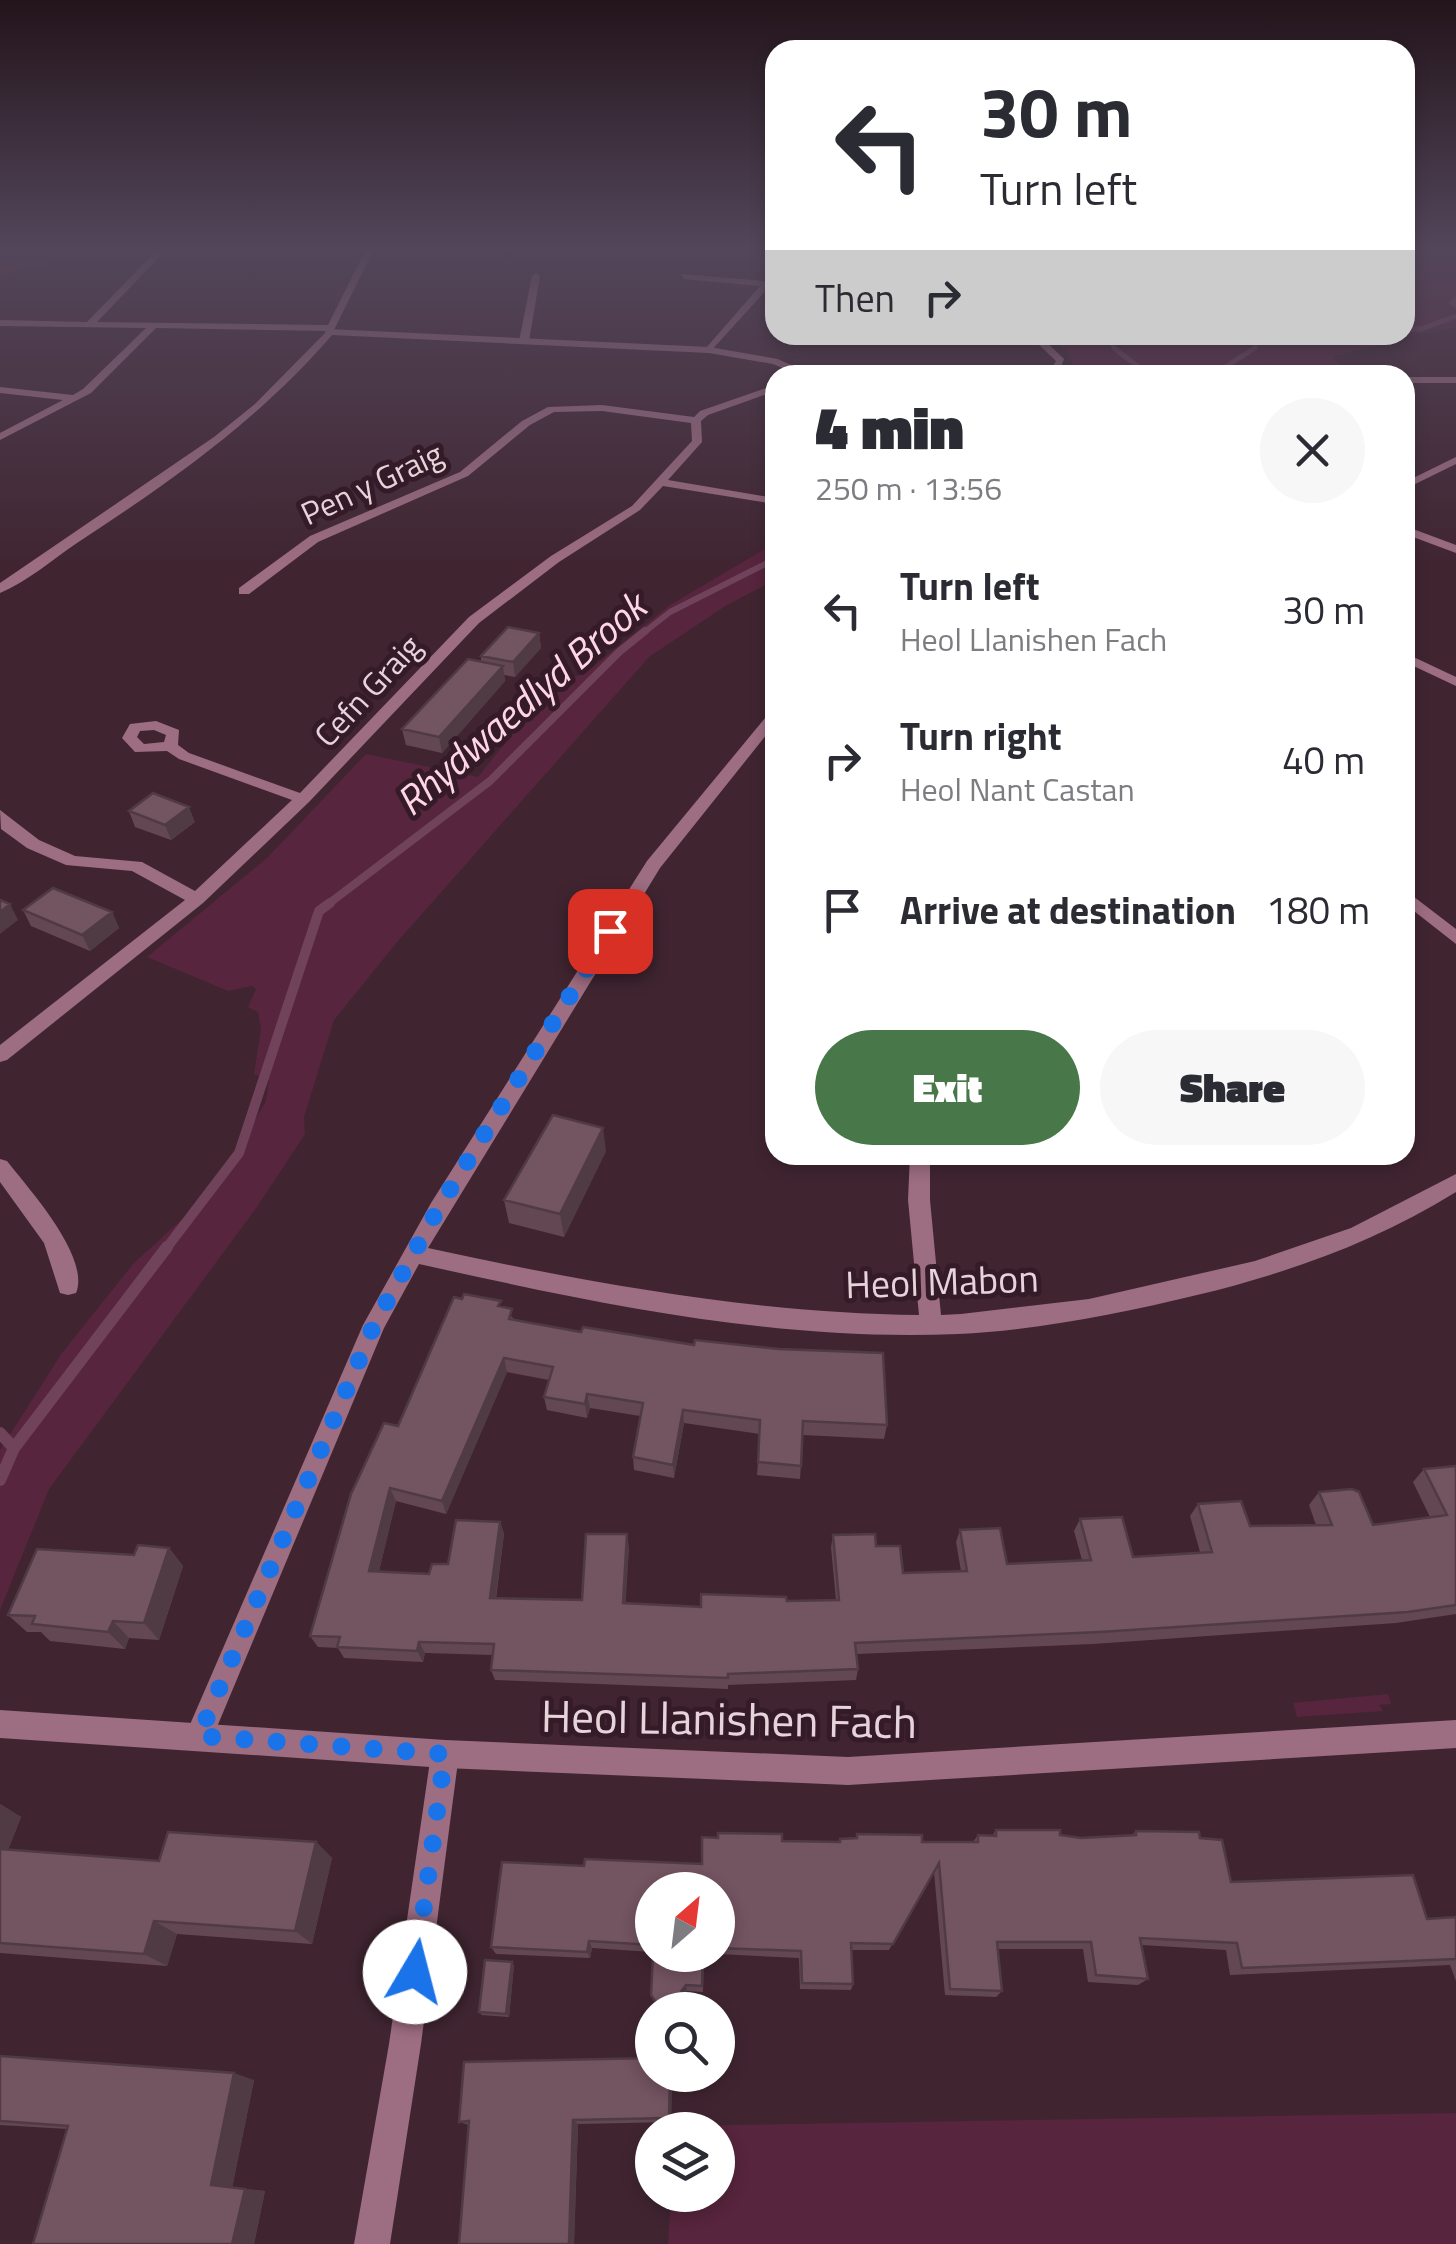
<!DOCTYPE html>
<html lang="en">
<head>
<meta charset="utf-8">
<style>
	:root { --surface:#fff; --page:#f7f7f7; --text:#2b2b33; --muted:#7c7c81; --accent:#487749 }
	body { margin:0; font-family:"Titillium Web",sans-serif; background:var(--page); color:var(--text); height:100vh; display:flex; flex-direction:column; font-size:38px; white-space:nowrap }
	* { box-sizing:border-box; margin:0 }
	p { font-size:32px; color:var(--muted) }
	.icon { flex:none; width:55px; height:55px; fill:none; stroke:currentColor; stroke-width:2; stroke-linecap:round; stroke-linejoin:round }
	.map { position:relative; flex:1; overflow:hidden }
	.drawer { position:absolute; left:765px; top:365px; width:650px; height:800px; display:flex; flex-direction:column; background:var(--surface); border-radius:30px; box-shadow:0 5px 15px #0003 }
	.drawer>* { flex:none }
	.banner { position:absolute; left:765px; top:40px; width:650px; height:305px; border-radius:30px; box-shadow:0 5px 15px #0003; background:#fff; color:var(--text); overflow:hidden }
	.needle { width:65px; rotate:28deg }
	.fabs { position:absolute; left:635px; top:1872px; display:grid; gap:20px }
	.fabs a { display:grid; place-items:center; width:100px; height:100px; border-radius:50%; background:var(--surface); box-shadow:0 5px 15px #0003; font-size:50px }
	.pin { position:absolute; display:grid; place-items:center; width:85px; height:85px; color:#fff; margin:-42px; border-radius:20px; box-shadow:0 5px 15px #0006 }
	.me { position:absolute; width:110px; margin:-55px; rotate:8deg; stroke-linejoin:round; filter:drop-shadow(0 0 8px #0008) }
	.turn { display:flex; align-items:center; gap:35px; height:210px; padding:0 50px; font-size:45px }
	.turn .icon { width:130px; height:130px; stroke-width:2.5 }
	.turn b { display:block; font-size:70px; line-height:85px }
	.then { display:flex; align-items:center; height:95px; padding:0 50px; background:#0003; gap:20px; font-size:38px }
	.round { display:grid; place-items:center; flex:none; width:105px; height:105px; border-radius:52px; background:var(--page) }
	.overview { display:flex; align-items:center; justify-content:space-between; height:170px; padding:0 50px }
	h1 { font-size:60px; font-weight:800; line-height:75px }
	.primary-button { display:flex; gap:20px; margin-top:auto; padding:20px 50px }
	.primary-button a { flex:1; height:115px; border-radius:60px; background:var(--accent); color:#fff; font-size:40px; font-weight:800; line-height:115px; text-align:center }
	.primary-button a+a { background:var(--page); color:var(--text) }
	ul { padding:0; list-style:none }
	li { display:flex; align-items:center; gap:30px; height:150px; padding:0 50px }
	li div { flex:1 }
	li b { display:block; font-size:38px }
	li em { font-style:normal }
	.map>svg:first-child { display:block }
</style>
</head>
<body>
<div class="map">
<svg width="1456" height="2244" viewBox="0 0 1456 2244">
	<rect width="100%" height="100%" fill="#402531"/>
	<path fill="#57253d" d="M0,251H67L59,261L25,268L0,282Z
		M1407,251H1456V328L1412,335L1333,357L1349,375H1076L1069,353L1047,335H1405V271L1413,262Z
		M775,543V580L727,605L649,657L398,941L334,1020L304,1117L305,1134L257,1207L49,1489L0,1610V1450L62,1353L133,1264L214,1190L266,1101L269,1080L254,1074L261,1029L258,1012L248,1007L256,989L252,986L228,991L147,957L267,858L366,754L478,777L553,682L584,674L670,605Z
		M1388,1694L1391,1704L1379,1705L1383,1711L1297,1717L1293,1703Z
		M1456,2113V2244H668L671,2195H718V2130H676V2126Z"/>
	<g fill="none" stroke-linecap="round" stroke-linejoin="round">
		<path stroke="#70435b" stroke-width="5" d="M1456,299L1452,303L1456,305
			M1405,329H1421L1456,316
			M1111,335L1114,348L1149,375
			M1197,375L1219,371L1255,348L1256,335"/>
		<path stroke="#70435b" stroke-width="6" d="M642,634L670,612L775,559"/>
		<path stroke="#70435b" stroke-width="8" d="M327,905L490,781L619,652L645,631"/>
		<path stroke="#70435b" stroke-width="10" d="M165,1250L239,1153L319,911L330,903"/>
		<path stroke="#70435b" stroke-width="12" d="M0,1433L14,1448
			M0,1480L14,1448L167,1247"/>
		<path fill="#9d6d81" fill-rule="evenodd" d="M156,251H165L97,322L328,325L365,251H373L332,334H326L325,331L156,328L91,393L0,440V433L63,400L0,393V387L73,395L83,389L146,328L0,326V320L87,322Z
			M769,251H775V253H770Z
			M536,273L540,276L529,341L524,344L519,341L532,276Z
			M681,274L775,282V288L769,287L709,353L706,348L760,286L684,279Z
			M1029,335H1039L1064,359L1058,375H1048L1056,361Z
			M1405,377H1456V383H1405Z
			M775,385V391L708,415L701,421L702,442L668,480L775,498V504L663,486L640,510L559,562L479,623L309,802L203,903L7,1060L0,1062V1045L185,900L132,871L66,865L27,848L1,829L0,810L39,840L75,856L142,862L195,891L292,800L179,759L167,751L135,752L122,738L130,724L156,721L179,730L178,745L189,753L300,793L469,617L551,556L632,506L692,441L691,423L602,411L554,412L530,425L468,476L318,542L249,594H239V588L310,536L460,472L522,421L548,407L602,405L694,417L700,411ZM154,730L166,735L164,742L144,744L137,737L140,731Z
			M1456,457V464L1405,489V482Z
			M1405,526L1456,545V553L1405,534Z
			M775,711V724L660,868L428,1248C590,1283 752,1313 919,1315L908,1200L910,1155H930V1200L941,1315L961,1314L1089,1299L1255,1261L1351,1228L1456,1174V1192C1376,1242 1288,1273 1197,1295C1119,1314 1038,1330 958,1334C776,1342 595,1303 419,1264L384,1328L209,1746L199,1750L189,1746L185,1736L363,1325L431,1203L647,861L770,712Z
			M1405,890L1456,929V944L1405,904Z
			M0,1159L7,1161C28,1188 91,1257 76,1293L68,1295L60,1293L44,1243L0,1182Z
			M445,1740L455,1744L459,1754L421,2044L390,2244H354L389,2044L431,1754L435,1744Z"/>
		<path fill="#9d6d81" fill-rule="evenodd" d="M329,329L709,347L778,359L812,375H799L773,364L709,353L332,335C259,420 170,482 77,543C53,559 27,582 0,593V583L214,437L255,404Z
			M1405,653L1456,677V686L1405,662Z
			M0,1710L445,1740L848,1757L1456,1720V1748L848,1785L445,1768L0,1738Z"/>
	</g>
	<path fill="#634853" d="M539,633L541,648L515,677L504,675L505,681L442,753L406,745L402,729L481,662V656Z
		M129,811L195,822L171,840L135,827Z
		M23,910L112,912L119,928L90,951L31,926Z
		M606,1151L564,1237L509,1223L504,1200Z
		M462,1299L502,1307L515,1320L887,1425L884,1439L803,1435L800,1479L757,1475L760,1434L684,1423L674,1478L634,1470L633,1457L640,1416L590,1408L587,1418L547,1410L544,1397L549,1380L507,1372L446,1514L396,1501L379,1571L429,1574L448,1564L500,1522L504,1534L496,1599L582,1600L629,1547L625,1603L701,1607L787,1601L836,1600L831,1547L833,1535L876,1546L903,1573L961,1571L956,1542L960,1530L1007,1564L1082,1560L1074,1531L1080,1519L1133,1557L1200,1552L1190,1516L1198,1504L1250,1526L1316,1525L1309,1505L1319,1492L1373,1525L1430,1517L1413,1482L1424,1469L1456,1466V1614L1396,1623L1093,1644L857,1654L858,1669L856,1680L728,1685V1689L495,1680L491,1670L493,1655L425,1653L423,1662L344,1658L338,1648L318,1647L310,1636L398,1426Z
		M169,1548L183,1566L159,1640L129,1638L125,1649L50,1641L41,1632H27L8,1615L134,1555Z
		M0,1804L21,1817L8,1850L159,1861L316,1842L332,1858L312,1944L177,1934L167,1966L0,1953Z
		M996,1830L1081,1838L1131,1836L1136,1831L1200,1838L1231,1882L1427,1919L1456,1917V1981L1450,1965L1230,1975L1226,1950L1142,1945L1148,1979L1138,1985L1088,1982L1083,1949H998L1002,1991L996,1997L945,1995L934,1872L889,1950H852L853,1984L851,1990L800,1989L799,1958L718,1954V1890H652V1952L592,1948L590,1958L496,1954L491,1947L584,1866L702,1864L782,1841L839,1842L840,1839L856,1838L857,1834L922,1842H973L978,1835L992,1836Z
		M653,1955H704L703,1992L687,1991L673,2010L659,2009L651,1995Z
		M514,1965L509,2017L482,2015L479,2012Z
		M0,2056L254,2080L232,2188L265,2191L254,2244H33L68,2129L0,2125Z
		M652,2075H672L671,2122L578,2124L574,2244H459L469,2125L459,2122Z"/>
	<path fill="#503b44" d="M539,633L541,648L515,677L513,662Z
		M503,666L505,681L442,753L439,737Z
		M189,807L195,822L171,840L165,825Z
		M10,904L18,920L0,934V912Z
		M112,912L119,928L90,951L82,935Z
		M603,1128L606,1151L564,1237L560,1214Z
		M504,1358L507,1372L446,1514L442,1501Z
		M587,1394L590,1408L587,1418L585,1404Z
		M683,1410L684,1423L674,1478L673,1465Z
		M390,1488L396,1501L376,1583L369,1571Z
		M500,1522L504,1534L494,1610L490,1598Z
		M627,1534L629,1547L625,1615L623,1603Z
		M169,1548L183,1566L159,1640L144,1623Z
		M113,1621L129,1638L125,1649L108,1632Z
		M419,1642L425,1653L423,1662L417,1651Z
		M0,1804L21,1817L3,1863L0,1861Z
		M316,1842L332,1858L312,1944L295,1931Z
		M154,1921L177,1934L167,1966L144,1954Z
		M589,1941L592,1948L590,1958L587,1952Z
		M512,1962L514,1965L509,2017L506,2014Z
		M686,1985L687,1991L672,2010L671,2005Z
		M234,2073L254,2080L232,2188L211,2185Z
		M670,2075H672L671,2122L669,2118Z
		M573,2120L578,2124L574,2244H569Z
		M245,2189L265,2191L254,2244H232Z"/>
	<path fill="#735461" stroke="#503b44" stroke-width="2.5" d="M508,627L539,633L513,662L481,656Z
		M468,659L503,666L439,737L402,729Z
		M153,793L189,807L165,825L129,811Z
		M53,888L112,912L82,935L23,910Z
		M0,900L10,904L0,912Z
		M553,1115L603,1128L560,1214L504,1200Z
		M464,1294L501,1301L498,1306L512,1309L509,1319L581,1332L583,1327L694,1345L695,1340L779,1349L883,1353L887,1425L803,1421L801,1466L758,1462L760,1420L683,1410L673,1465L633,1457L643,1403L587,1394L585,1404L544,1397L553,1367L504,1358L442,1501L390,1488L369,1571L429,1574L432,1564H448L456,1520L500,1522L490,1598L582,1600L586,1534H627L623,1603L701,1607V1594L786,1597L787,1601L839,1600L833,1535L875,1534L876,1546H900L903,1573L967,1571L960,1530L1000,1528L1007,1564L1091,1560L1080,1519L1122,1517L1133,1557L1212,1552L1198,1504L1241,1501L1250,1526L1332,1525L1319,1492L1352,1489L1359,1492L1373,1525L1447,1515L1424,1469L1456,1466V1605L1408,1612L1100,1632L855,1643L858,1669L728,1674V1678L491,1670L494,1644L419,1642L417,1651L337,1647L340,1637L310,1636L351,1494L384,1423L398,1426L454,1297L462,1299Z
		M138,1545L169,1548L144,1623L113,1621L108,1632L32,1624L35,1616L8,1615L37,1549L134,1555Z
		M996,1830H1060V1835L1081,1838L1136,1835V1831L1199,1832L1200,1838L1222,1840L1231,1882L1413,1875L1427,1919L1456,1917V1959L1242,1968L1237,1943L1140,1938L1148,1979L1096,1975L1091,1942H997L1002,1991L950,1989L939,1863L893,1944L851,1943L853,1984L802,1983L801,1951L718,1948V1890H652V1945L589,1941L587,1952L491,1947L502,1862L584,1866L585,1859L702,1864V1837L718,1838V1833L782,1834V1841L840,1842V1839L857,1838V1834L922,1835V1842H978V1835L996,1836Z
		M168,1832L316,1842L295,1931L154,1921L144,1954L0,1943V1849L159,1861Z
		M653,1955H703L702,1986L686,1985L671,2005L657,2004L651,1995Z
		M485,1960L512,1962L506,2014L479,2012Z
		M0,2056L234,2073L211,2185L245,2189L232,2244H33L68,2126L0,2121Z
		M652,2058V2075H670L669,2118L573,2120L569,2244H459L469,2121L459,2122L464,2062Z"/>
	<linearGradient id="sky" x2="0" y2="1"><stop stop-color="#23141b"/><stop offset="0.44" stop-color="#53465a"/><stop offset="1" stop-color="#53465a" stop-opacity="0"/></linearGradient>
	<rect width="1456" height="565" fill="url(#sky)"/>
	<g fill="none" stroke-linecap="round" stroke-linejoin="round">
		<path stroke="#1a73e8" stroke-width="18" stroke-dasharray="0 32.4" d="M415,1972L445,1754L199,1736L374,1325L438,1209L610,931"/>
	</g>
	<g text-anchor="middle" stroke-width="10" stroke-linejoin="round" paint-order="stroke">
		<g font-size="32" fill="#e7d4db" stroke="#351b27">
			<text transform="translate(372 484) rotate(-25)" y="11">Pen y Graig</text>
			<text transform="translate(368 691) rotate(-47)" y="11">Cefn Graig</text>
		</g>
		<g font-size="38" fill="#e7d4db" stroke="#351b27">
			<text transform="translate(942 1282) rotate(-2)" y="13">Heol Mabon</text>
		</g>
		<g font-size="40" font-style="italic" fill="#fed6e6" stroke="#351b27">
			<text transform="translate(521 704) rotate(-41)" y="14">Rhydwaedlyd Brook</text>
		</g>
		<g font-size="45" fill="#e7d4db" stroke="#351b27">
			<text transform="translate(729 1719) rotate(1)" y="16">Heol Llanishen Fach</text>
		</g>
	</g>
</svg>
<div class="fabs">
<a><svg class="needle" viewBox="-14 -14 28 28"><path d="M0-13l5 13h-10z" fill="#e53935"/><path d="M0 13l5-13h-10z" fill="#7c7c81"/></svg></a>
<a><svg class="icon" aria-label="search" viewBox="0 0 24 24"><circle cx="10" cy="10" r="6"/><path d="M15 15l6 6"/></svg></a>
<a><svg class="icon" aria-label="layers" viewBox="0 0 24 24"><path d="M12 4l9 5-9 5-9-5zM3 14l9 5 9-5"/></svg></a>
</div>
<div class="pin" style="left:610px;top:931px;background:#d93025"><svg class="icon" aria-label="arrive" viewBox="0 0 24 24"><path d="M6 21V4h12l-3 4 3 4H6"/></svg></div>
<svg class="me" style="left:415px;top:1972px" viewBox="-20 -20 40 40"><circle r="19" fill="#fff"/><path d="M0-13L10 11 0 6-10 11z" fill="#1a73e8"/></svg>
<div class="banner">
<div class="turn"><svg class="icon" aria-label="left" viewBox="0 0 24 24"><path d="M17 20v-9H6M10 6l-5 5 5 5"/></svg><div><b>30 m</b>Turn left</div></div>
<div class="then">Then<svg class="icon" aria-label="right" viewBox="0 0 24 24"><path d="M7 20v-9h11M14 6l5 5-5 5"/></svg></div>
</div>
<section class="drawer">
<div class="overview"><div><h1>4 min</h1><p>250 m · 13:56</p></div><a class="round"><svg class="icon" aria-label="close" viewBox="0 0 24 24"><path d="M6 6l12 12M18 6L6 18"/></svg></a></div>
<ul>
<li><svg class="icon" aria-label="left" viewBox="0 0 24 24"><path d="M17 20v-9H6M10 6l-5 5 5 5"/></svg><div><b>Turn left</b><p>Heol Llanishen Fach</p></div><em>30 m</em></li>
<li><svg class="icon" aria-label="right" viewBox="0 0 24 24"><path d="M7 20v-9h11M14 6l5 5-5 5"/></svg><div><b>Turn right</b><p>Heol Nant Castan</p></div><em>40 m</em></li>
<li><svg class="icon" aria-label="arrive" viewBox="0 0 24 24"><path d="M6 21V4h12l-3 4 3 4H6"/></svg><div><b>Arrive at destination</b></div><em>180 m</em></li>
</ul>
<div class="primary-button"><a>Exit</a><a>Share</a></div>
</section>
</div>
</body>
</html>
